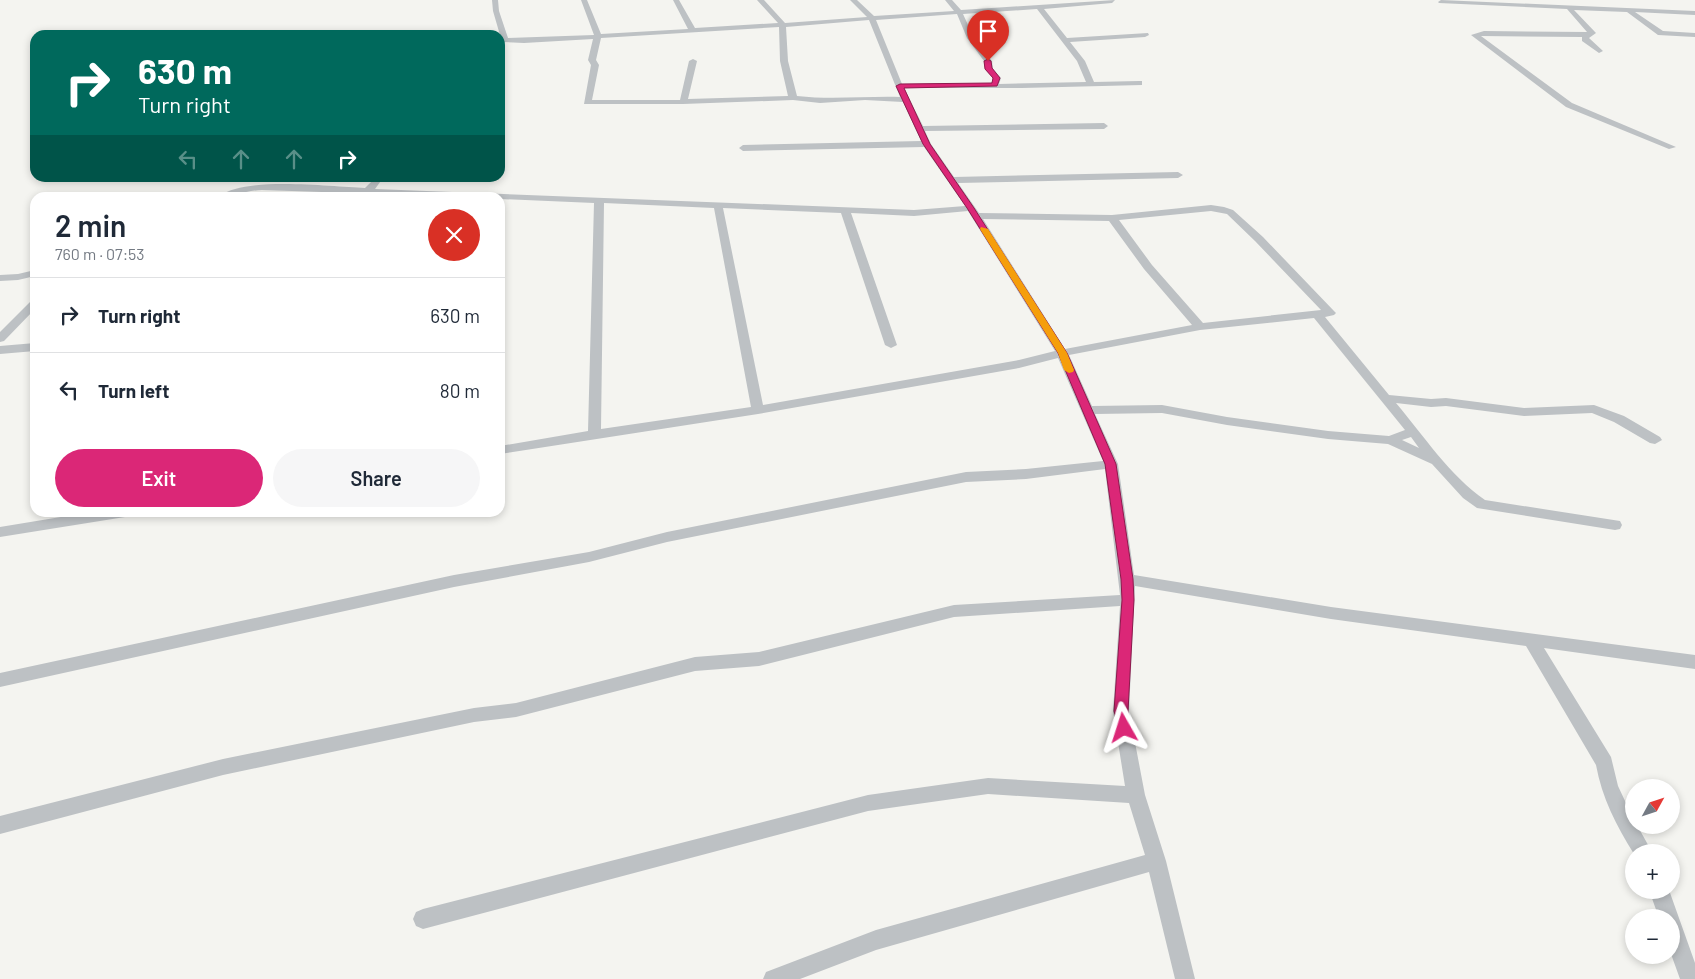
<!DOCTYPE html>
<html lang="en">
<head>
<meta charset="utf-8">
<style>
	:root { --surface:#fff; --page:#f6f6f7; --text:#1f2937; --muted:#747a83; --line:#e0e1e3; --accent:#db2777 }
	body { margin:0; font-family:Barlow,sans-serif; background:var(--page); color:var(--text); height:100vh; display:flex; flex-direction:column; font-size:19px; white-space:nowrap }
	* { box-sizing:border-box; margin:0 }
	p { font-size:16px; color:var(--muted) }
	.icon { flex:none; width:28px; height:28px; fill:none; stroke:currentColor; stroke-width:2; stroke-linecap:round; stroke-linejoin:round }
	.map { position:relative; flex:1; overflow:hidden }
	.side { position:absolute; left:30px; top:192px; width:475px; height:325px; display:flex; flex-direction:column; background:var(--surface); border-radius:15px; box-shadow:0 2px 8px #0003 }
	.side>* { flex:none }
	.hud { position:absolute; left:30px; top:30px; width:475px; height:152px; border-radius:15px; box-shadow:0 2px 8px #0003; background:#00695c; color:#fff; overflow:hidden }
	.needle { width:32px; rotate:50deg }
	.tools { position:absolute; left:1625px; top:779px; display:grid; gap:10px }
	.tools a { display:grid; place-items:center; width:55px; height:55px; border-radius:50%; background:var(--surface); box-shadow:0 2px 8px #0003; font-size:25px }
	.pin { position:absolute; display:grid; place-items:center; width:42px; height:42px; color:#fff; margin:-51px -21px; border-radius:50% 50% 50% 0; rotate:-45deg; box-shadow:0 0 5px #0007 }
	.pin .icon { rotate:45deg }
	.me { position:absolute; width:55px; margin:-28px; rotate:354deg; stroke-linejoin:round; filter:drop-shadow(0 0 4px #0008) }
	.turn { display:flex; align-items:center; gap:18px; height:105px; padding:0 25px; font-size:22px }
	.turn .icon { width:65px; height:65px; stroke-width:2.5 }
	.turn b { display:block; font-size:35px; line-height:42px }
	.lanes { display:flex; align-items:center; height:48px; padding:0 25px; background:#0003; justify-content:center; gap:25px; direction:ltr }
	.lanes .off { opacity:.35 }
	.round { display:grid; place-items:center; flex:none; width:52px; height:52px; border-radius:26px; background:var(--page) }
	.headline { display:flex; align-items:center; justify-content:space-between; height:85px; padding:0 25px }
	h1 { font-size:30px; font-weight:600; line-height:38px }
	.action { display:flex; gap:10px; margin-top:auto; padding:10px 25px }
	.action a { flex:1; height:58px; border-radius:30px; background:var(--accent); color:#fff; font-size:20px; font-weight:600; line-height:58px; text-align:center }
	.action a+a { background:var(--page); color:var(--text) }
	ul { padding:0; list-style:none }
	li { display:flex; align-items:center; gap:15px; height:75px; padding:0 25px; border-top:1px solid var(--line) }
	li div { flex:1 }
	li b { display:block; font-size:19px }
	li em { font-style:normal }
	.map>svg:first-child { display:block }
</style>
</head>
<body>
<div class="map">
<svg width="1695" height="979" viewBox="0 0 1695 979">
	<rect width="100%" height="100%" fill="#f4f4f0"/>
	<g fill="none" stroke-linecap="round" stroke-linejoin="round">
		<path fill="#bdc1c4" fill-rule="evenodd" d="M492,0H498L499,11L508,38L594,35L581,0H587L601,34L688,29L673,0H679L695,28L778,23L757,0H764L785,23L867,17L850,0H857L874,16L954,11L945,0H952L961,10L1115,0L1112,3L1044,9L1067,38L1148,33L1149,35L1145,37L1070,42L1085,61L1094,82L1139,81H1142V85L1022,88H904L923,126L1104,123L1108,126L1104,129L925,131L931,144L954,177L1178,172L1183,175L1178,178L958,183L979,213L1112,215L1211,205L1224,207L1233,210L1263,237L1334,311L1336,313L1334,315L1325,317L1389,395L1431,399L1446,398L1524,408L1594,405L1624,416L1660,437L1662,440L1655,444L1650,443L1614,422L1592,413L1524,416L1446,406L1431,407L1396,403C1424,436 1450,476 1485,500L1620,521L1622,525L1620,529L1615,530L1477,508L1463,498L1432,464L1388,444L1328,439L1227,425L1162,413L1095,414L1118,464L1134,575L1331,607L1695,655V669L1544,648L1611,757L1618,786L1634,820V825H1637L1652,852H1634V854C1616,825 1602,798 1596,765L1526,646L1331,619L1135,586L1129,711L1145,795L1166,861L1195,979H1175L1149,872L876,950L800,979H763L766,972L876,930L1145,855L1129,803L988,794L868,811L423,929L416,926L413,919L416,912L423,909L868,795L988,778L1125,786L1113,711L1120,606L954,617L759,666L695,671L516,717L474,722L223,775L0,834V816L223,759L474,708L516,703L695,657L759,652L954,605L1120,595L1105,469L1026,479L966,482L667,542L589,562L454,587L0,687V673L454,575L589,552L667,532L966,472L1026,469L1103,461L1058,358L1019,368L758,414L500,454V446L588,431L594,203L500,199V198L262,190C246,190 233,198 219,198L220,196C246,176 331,187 365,188L375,178H383L375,189L914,210L965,206L924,147L743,151L739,148L743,145L921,141L903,102L865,100L820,103L793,100L683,104H584L591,65L588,60L593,39L524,43L502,42L493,11ZM1037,9L1077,61L1086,82L999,84L1001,78L993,69L992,61L974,38L963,14ZM957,14L967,38L984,61L985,69L993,78L991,84H902L876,20ZM869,20L900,97C866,96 831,100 797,96L788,61L786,27ZM779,27L780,61L788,96L688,99L697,61L693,59L689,61L680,100H592L599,65L596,60L601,38ZM604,203L714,208L751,407L601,429ZM723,208L841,213L885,345L891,348L897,345L851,213L914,216L968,211L1055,351L1019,360L763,405ZM1211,211L1227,214L1255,241L1321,310L1203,323L1152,265L1119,220ZM983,219L1109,221L1144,269L1192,325L1065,349ZM1314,318L1405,430L1389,436L1328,431L1227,417L1162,405L1092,406L1069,355L1200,330ZM1411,437L1419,448L1402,440Z
			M1441,0L1695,11V15L1635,12L1663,31L1695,33V37L1658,35L1627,12L1574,10L1596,33L1589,38L1603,51L1599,53L1582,41V37L1481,36L1572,103L1676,147L1669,149L1566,107L1471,35L1484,31L1587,32L1567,9L1439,3L1438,2Z
			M35,270V276L18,280L0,281V275L18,274Z
			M35,300V309L4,341L0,342V332L31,301Z
			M35,343V351L0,354V346Z
			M91,512H132L130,515L125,517L0,537V527Z
			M1649,890H1669L1695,963V979H1680L1671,954V918H1659Z"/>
	</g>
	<path fill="#db2777" stroke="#8e194d" d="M988,59L991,61L992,68L1000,78L997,86L904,88L930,144L974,208L1067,353L1116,464L1133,579L1134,600L1128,711L1131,728L1129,732L1124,734L1119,732L1114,711L1122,600L1121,579L1105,464L1058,353L967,208L923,144L896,86L900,84L992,83L993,78L985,69L984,61Z"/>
	<path fill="#f59e0b" d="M981,227L988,229L1067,353L1074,370L1073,372L1069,373L1064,370L1058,353L980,229Z"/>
</svg>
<div class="tools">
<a><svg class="needle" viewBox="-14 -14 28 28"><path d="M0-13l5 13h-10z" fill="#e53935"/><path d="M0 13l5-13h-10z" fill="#747a83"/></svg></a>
<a>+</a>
<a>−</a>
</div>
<div class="pin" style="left:988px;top:61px;background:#d93025"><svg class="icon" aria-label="arrive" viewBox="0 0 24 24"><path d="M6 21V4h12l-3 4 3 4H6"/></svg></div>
<svg class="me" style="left:1124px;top:728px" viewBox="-20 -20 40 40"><path d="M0-17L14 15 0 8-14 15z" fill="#db2777" stroke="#fff" stroke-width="4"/></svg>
<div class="hud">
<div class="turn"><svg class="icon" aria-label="right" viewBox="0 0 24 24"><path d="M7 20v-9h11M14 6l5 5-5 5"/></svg><div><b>630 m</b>Turn right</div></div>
<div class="lanes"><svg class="icon off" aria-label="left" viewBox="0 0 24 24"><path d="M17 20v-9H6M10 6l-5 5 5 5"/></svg><svg class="icon off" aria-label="ahead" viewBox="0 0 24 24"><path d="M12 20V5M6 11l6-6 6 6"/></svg><svg class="icon off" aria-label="ahead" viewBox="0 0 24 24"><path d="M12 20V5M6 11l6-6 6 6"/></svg><svg class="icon" aria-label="right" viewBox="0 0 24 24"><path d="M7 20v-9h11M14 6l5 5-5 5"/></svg></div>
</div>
<section class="side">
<div class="headline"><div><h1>2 min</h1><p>760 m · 07:53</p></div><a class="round" style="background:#d93025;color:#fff"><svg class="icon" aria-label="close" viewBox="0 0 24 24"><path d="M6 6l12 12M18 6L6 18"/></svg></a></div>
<ul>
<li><svg class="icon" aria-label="right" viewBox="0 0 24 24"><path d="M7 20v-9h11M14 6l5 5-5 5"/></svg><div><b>Turn right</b></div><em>630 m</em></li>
<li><svg class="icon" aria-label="left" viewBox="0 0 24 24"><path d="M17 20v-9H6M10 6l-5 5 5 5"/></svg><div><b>Turn left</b></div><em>80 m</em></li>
</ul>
<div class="action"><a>Exit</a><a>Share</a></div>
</section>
</div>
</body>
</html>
